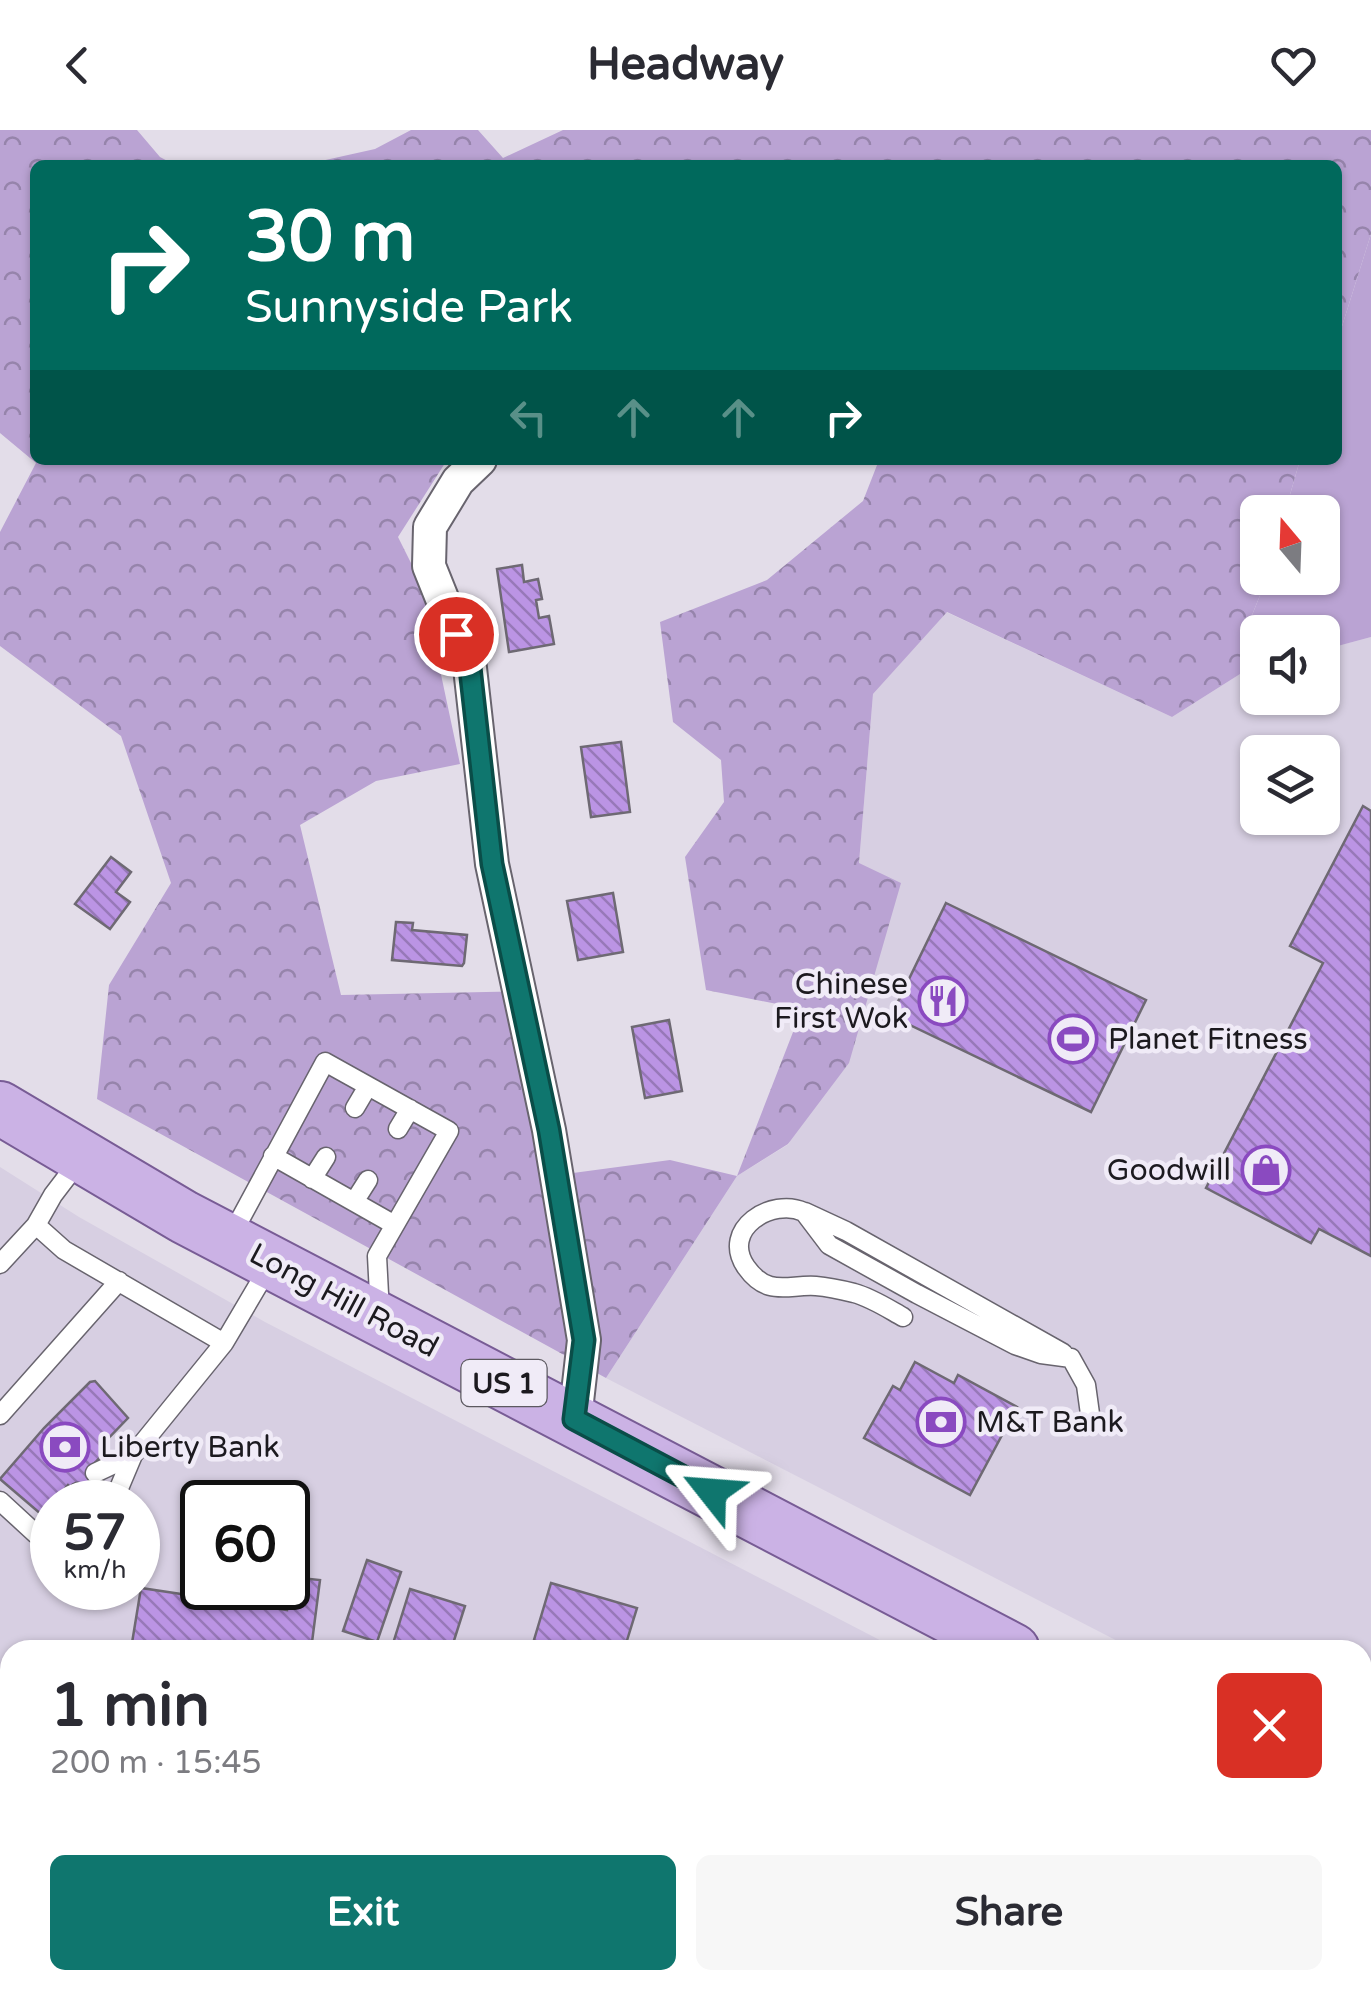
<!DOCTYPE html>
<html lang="en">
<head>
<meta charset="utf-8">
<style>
	:root { --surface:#fff; --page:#f7f7f7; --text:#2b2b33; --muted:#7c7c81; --accent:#0f766e }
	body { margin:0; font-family:"Varela Round",sans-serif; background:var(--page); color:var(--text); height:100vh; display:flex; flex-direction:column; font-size:38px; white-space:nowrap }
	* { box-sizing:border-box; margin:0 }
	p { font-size:32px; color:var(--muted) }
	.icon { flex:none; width:55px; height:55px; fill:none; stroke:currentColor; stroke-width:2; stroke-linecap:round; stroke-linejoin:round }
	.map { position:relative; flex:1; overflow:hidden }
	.drawer { position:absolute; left:0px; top:1510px; width:1372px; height:350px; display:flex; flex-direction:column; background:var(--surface); border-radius:30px 30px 0 0; box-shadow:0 2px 8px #0004 }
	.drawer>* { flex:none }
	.top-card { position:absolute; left:30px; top:30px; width:1312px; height:305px; border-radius:15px; box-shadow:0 2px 8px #0004; background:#00695c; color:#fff; overflow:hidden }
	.needle { width:65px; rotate:341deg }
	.buttons { position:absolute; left:1240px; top:365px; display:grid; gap:20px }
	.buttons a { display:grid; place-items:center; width:100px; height:100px; border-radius:15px; background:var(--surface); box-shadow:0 2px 8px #0004; font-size:50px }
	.speed { position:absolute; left:30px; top:1350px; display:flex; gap:20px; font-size:50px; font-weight:700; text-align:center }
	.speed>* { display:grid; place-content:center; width:130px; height:130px; border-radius:50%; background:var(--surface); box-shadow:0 2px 8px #0004; line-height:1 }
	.speed small { font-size:25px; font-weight:400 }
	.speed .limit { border:5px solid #111; border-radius:15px; background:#fff; color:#111 }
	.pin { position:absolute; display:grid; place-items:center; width:85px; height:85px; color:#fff; margin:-42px; border:5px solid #fff; border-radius:50%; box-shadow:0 2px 10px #0007 }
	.me { position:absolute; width:110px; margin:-55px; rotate:298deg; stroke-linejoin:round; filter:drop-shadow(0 0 8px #0008) }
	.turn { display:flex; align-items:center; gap:35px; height:210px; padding:0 50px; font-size:45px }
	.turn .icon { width:130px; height:130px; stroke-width:2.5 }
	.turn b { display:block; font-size:70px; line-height:85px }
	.lanes { display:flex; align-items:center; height:95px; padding:0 50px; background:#0003; justify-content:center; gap:50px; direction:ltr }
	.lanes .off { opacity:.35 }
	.round { display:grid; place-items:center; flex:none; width:105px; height:105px; border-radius:15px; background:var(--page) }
	.headline { display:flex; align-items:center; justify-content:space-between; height:170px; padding:0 50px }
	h1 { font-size:60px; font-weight:700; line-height:75px }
	.action { display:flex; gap:20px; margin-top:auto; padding:20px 50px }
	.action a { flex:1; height:115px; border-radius:15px; background:var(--accent); color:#fff; font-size:40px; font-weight:700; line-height:115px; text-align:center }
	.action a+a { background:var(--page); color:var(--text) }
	header { display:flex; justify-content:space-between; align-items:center; height:130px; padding:0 50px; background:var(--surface); font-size:45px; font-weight:700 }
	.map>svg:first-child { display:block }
</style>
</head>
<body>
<header><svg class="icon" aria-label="back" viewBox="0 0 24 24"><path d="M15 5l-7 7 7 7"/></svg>Headway<svg class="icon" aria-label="heart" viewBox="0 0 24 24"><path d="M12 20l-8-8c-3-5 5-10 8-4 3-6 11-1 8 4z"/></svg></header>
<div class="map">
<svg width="1371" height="1860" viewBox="0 0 1371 1860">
	<defs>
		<pattern id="forest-crowns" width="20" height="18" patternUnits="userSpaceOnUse" patternTransform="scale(2.5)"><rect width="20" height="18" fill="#baa3d3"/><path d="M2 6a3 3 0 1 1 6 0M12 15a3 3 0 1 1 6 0" fill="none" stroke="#9684ab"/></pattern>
		<pattern id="building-back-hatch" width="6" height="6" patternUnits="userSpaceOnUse" patternTransform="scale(2.5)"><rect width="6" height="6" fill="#bb94e4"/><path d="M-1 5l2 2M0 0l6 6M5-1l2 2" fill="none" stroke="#9778b8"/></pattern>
	</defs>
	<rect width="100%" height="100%" fill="#e3dde9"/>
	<path fill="#d7cfe2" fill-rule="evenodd" d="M946,482L1172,587L1248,539L1257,536L1258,568H1322L1323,520L1371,507V1642L1363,1637L1362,1520H1135L606,1248L737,1046L789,1014L859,733L873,564ZM1258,622H1322V688H1258Z
		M0,1037L79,1087L265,1192L899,1520H10V1837L0,1835ZM52,1372H138V1458H52ZM202,1372H288V1458H202Z
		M1363,1759L1371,1763V1860H1101L1088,1850H1362Z
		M449,1850H1015L1012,1860H416Z"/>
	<path fill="#baa3d3" d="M1371,104V507L1323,520L1322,502H1258L1257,536L1248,539L1246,500L1267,448H1322V382H1285L1300,330H1338V209Z"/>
	<path fill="url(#forest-crowns)" d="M0,0H137L160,27L175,35H35V330H447L398,407L422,455L460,634L376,651L300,695L341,865L532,861L573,1043L670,1030L737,1046L802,879L706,860L685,727L724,672L721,630L673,592L660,492L767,450L863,371L879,330H1300L1285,382H1258V448H1267L1246,500L1248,539L1172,587L947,482L873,564L859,733L901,753L849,933L788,1014L737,1046L606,1248L97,969L109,855L171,753L121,606L0,516V402L36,333L0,303Z
		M411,0H478L503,28L563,0H1371V104L1338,209V35H303L375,19Z"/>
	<path fill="url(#building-back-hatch)" stroke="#6e6973" stroke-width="2.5" d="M522,435L524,452L538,449L542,469L536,470L539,488L549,486L554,514L509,522L497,439Z
		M621,612L630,682L591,687L581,617Z
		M1363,676L1371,681V1126L1319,1099L1311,1113L1206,1058L1323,833L1290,816Z
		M111,727L131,742L116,762L130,772L110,799L75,774Z
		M613,763L623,822L578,830L567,771Z
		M946,773L1146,870L1091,982L891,886Z
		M396,792L413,793L412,800L467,805L464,833L462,836L392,830Z
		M669,890L682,961L645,968L632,897Z
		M915,1232L954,1253L958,1245L1017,1277L970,1365L864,1308L893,1256L900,1260Z
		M95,1251L128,1288L103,1314L107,1320L89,1339L117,1363L109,1372H89L68,1355L42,1385L0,1349L44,1298L90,1252Z
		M367,1430L401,1442L377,1512L343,1501Z
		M291,1447L320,1450L311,1520L131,1519L141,1458L287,1480Z
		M551,1453L637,1478L624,1520H531Z
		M410,1459L465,1476L451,1520H391Z
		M0,1644L10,1648V1714L0,1709Z
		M769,1850H847L844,1860H767Z
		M1258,1850H1332L1326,1860H1253Z"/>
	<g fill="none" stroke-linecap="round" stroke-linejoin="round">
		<g stroke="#68646e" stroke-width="21">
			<path id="service" d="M355,978L368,956
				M398,999L410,979
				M273,1026L393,1094
				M79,1031L53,1065L36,1095L64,1120L224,1213L270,1135
				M312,1049L326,1027
				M354,1072L368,1050
				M805,1082L846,1101L1063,1223
				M230,1108L325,932L449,1001L377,1126L380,1183
				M0,1134L36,1095
				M903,1187C887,1178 872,1168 854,1163C842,1160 829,1157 816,1156C788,1154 768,1168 746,1137C720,1099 772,1067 804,1082L829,1115L917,1164L1015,1215L1041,1224L1071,1228L1086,1255L1090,1284
				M0,1285L119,1151
				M95,1343L133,1325
				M117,1363L133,1325L224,1213
				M0,1371L36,1404L52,1402
				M72,1372L78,1362"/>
		</g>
		<g stroke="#68646e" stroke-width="36">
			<path id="minor" d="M480,330L458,351L430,397L429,436L470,538L492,734L549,1000L584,1210L575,1289"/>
		</g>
		<g stroke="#68646e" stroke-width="46">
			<path id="tertiary" d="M267,1860L302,1850"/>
		</g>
		<g stroke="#785c95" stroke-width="56">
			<path id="primary" d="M0,978L184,1087L1013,1520
				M1362,1694L1371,1698"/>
		</g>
		<use href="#service" stroke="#fff" stroke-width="18"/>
		<use href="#minor" stroke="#fff" stroke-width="32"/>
		<use href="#tertiary" stroke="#fff" stroke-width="42"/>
		<use href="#primary" stroke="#cbb2e5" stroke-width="52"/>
	</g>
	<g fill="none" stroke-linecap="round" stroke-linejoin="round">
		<g stroke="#0a4d48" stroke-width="25">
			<path id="route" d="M456,504L470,538L492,734L549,1000L584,1210L574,1289L712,1362"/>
		</g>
		<use href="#route" stroke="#0f766e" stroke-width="18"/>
	</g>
	<defs>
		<g id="restaurant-ring" transform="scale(2.5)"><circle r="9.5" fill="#f0ebf7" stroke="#8a4ac0" stroke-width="1.5"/><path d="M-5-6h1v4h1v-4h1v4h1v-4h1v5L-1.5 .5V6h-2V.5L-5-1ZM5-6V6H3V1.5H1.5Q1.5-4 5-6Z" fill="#8a4ac0"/></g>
		<g id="stadium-ring" transform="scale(2.5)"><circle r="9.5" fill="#f0ebf7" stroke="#8a4ac0" stroke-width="1.5"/><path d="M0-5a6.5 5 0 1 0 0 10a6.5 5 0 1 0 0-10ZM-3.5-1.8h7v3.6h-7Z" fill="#8a4ac0"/></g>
		<g id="shop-ring" transform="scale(2.5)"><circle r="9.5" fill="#f0ebf7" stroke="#8a4ac0" stroke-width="1.5"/><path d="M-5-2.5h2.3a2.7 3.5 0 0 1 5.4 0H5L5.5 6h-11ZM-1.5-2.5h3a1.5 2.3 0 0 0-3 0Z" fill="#8a4ac0"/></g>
		<g id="bank-ring" transform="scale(2.5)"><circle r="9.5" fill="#f0ebf7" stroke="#8a4ac0" stroke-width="1.5"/><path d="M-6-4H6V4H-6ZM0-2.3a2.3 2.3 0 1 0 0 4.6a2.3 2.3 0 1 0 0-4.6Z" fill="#8a4ac0"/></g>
	</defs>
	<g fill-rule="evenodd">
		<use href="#restaurant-ring" x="943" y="871"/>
		<use href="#stadium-ring" x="1073" y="909"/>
		<use href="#shop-ring" x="1266" y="1040"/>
		<use href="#bank-ring" x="941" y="1292"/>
		<use href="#bank-ring" x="65" y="1317"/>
	</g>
	<g text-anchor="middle" stroke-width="9" stroke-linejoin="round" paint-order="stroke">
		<rect fill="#f0ebf7" stroke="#5c5960" stroke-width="2.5" x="461.5" y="1230" width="85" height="46" rx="8"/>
		<g font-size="28" font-weight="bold" fill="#1c1a1f">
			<text x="504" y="1263">US 1</text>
		</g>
		<g font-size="30" fill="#1c1a1f" stroke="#f0ebf7" text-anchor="start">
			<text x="908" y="864" text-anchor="end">Chinese<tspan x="908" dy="34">First Wok</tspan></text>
			<text x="1108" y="919">Planet Fitness</text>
			<text x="1231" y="1050" text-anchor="end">Goodwill</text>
			<text x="976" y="1302">M&amp;T Bank</text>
			<text x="100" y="1327">Liberty Bank</text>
		</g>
		<g font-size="30" fill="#1c1a1f" stroke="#f0ebf7">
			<text transform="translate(344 1170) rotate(28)" y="10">Long Hill Road</text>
		</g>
	</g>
</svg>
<div class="buttons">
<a><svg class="needle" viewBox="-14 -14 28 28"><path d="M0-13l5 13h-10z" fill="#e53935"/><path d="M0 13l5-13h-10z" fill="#7c7c81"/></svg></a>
<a><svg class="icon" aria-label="sound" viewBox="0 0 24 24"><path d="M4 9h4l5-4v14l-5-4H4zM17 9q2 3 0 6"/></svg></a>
<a><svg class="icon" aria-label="layers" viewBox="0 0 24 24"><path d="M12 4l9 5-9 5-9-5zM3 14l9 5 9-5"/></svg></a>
</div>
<div class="speed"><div>57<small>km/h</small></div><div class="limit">60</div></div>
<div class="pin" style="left:456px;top:504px;background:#d93025"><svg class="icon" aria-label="arrive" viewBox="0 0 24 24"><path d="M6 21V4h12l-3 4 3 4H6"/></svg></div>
<svg class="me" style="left:712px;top:1362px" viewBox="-20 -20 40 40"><path d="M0-17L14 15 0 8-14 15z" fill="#0f766e" stroke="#fff" stroke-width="4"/></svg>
<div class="top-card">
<div class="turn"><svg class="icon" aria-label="right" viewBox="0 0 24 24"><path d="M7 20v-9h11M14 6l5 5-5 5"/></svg><div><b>30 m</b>Sunnyside Park</div></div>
<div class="lanes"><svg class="icon off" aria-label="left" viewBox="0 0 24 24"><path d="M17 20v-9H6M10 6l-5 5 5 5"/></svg><svg class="icon off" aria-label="ahead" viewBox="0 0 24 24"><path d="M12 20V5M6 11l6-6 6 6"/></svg><svg class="icon off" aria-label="ahead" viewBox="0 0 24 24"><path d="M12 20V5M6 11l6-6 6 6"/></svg><svg class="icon" aria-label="right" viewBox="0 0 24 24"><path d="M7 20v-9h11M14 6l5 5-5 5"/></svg></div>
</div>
<section class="drawer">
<div class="headline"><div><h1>1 min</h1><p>200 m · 15:45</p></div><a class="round" style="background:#d93025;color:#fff"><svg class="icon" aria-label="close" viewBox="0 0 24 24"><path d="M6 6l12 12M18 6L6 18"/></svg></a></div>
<div class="action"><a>Exit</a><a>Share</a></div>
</section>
</div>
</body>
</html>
